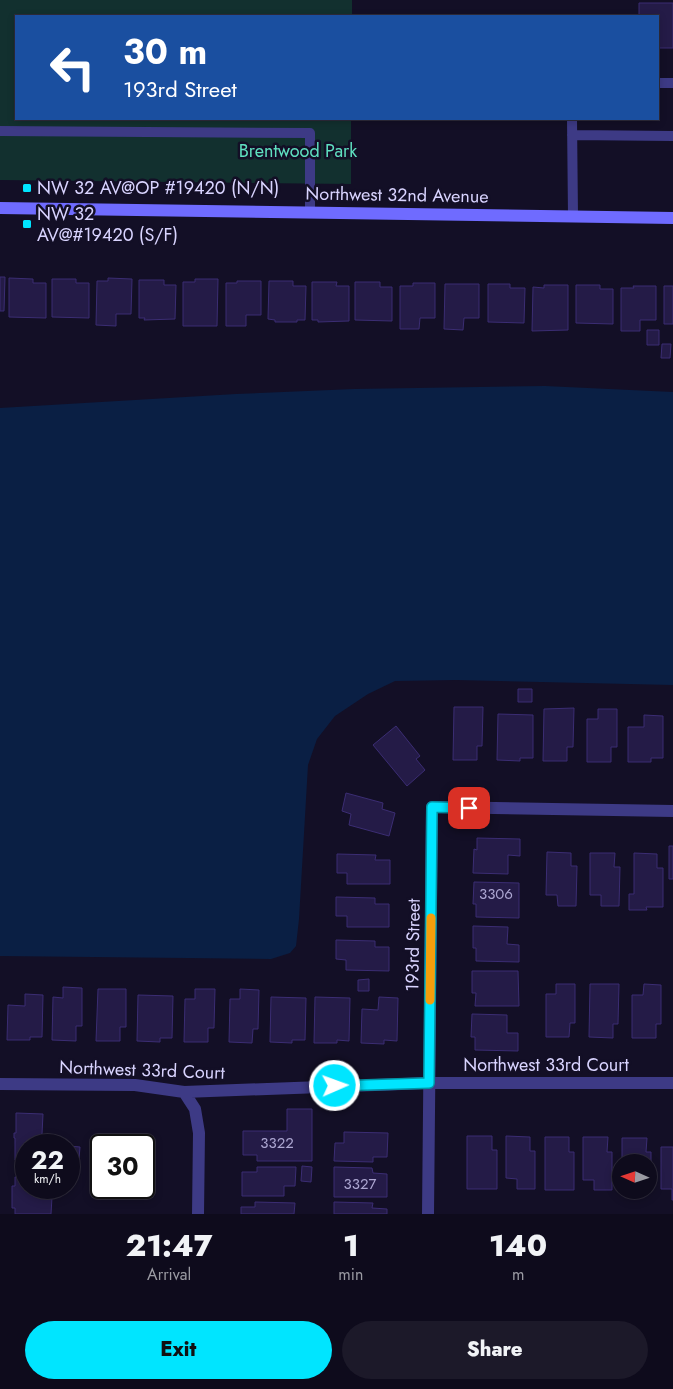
<!DOCTYPE html>
<html lang="en">
<head>
<meta charset="utf-8">
<style>
	:root { --surface:#0e0b1c; --page:#1c1929; --text:#f1f3f6; --muted:#9b9ba3; --line:#2e2b3b; --accent:#00e5ff }
	body { margin:0; font-family:Jost,sans-serif; background:var(--page); color:var(--text); height:100vh; display:flex; flex-direction:column; font-size:19px; white-space:nowrap }
	* { box-sizing:border-box; margin:0 }
	p { font-size:16px; color:var(--muted) }
	.icon { flex:none; width:28px; height:28px; fill:none; stroke:currentColor; stroke-width:2; stroke-linecap:round; stroke-linejoin:round }
	.map { position:relative; height:1214px; overflow:hidden }
	.drawer { display:flex; flex-direction:column; background:var(--surface); flex:1 }
	.drawer>* { flex:none }
	.guide { position:absolute; left:15px; top:15px; width:644px; height:105px; border-radius:0px; box-shadow:0 2px 8px #0003,0 0 0 1px var(--line); background:#1a4fa0; color:#fff; overflow:hidden }
	.needle { width:32px; rotate:273deg }
	.tools { position:absolute; left:612px; top:1154px; display:grid; gap:10px }
	.tools a { display:grid; place-items:center; width:45px; height:45px; border-radius:50%; background:var(--surface); box-shadow:0 2px 8px #0003,0 0 0 1px var(--line); font-size:25px }
	.speed { position:absolute; left:15px; top:1134px; display:flex; gap:10px; font-size:25px; font-weight:700; text-align:center }
	.speed>* { display:grid; place-content:center; width:65px; height:65px; border-radius:50%; background:var(--surface); box-shadow:0 2px 8px #0003,0 0 0 1px var(--line); line-height:1 }
	.speed small { font-size:12px; font-weight:400 }
	.speed .limit { border:2px solid #111; border-radius:8px; background:#fff; color:#111 }
	.pin { position:absolute; display:grid; place-items:center; width:42px; height:42px; color:#fff; margin:-21px; border-radius:10px; box-shadow:0 2px 8px #0006 }
	.me { position:absolute; width:55px; margin:-28px; rotate:88deg; stroke-linejoin:round; filter:drop-shadow(0 0 4px #0008) }
	.turn { display:flex; align-items:center; gap:18px; height:105px; padding:0 25px; font-size:22px }
	.turn .icon { width:65px; height:65px; stroke-width:2.5 }
	.turn b { display:block; font-size:35px; line-height:42px }
	.eta { display:flex; justify-content:space-evenly; align-items:center; height:85px; text-align:center }
	.eta b { font-size:30px; font-weight:800; line-height:35px }
	.cta { display:flex; gap:10px; margin-top:auto; padding:10px 25px }
	.cta a { flex:1; height:58px; border-radius:30px; background:var(--accent); color:#111; font-size:20px; font-weight:800; line-height:58px; text-align:center }
	.cta a+a { background:var(--page); color:var(--text) }
	.map>svg:first-child { display:block }
</style>
</head>
<body>
<div class="map">
<svg width="673" height="1214" viewBox="0 0 673 1214">
	<rect width="100%" height="100%" fill="#130f26"/>
	<path fill="#12302f" d="M0,0H352V16H16V119H351V184L0,180Z"/>
	<path fill="#0a1f44" d="M545,386L673,392V685L456,680L395,681L368,694L335,716L317,739L308,765L299,919L296,946L290,953L271,959L0,956V408L236,394L354,389Z"/>
	<path fill="#241b47" stroke="#3b2d73" d="M639,3H673V48H658V16H639Z
		M0,277H5L4,311H0Z
		M9,278L33,279V283H46V318L9,317Z
		M108,278L132,279L131,314H116V326L96,325L97,281H108Z
		M52,279H76V283H89V318L52,317Z
		M195,279H218L217,326H183V282H195Z
		M139,280H164V285H176L175,319L144,320L145,318H139Z
		M237,281H261V315H246V326H226V283H237Z
		M269,281H293V286H306L305,320H297V322H275V320L268,319Z
		M312,282H337L336,286H349V321L318,322V320H312Z
		M355,282H380V287H392V321L355,320Z
		M413,283H435V318H420L419,329H400V286H413Z
		M445,284H479V318H464L463,330L444,329Z
		M488,284H510V288H525L524,323L488,322Z
		M544,285H568V330L532,331L533,287L544,288Z
		M576,285H600V289H613V324L576,323Z
		M633,286H656V320H640V331H621V288H634Z
		M664,286H673V324H664Z
		M647,330H659V345H647Z
		M662,344H671L670,358H661Z
		M518,689H532V702H518Z
		M454,707H483L482,746H477V760H453Z
		M574,708L573,747H567V761H543L544,709Z
		M598,709H617V747H611V762H587V719H598Z
		M498,714L533,715V758H520V761L497,760Z
		M644,715L663,716V758H651V762H628V727H644Z
		M396,726L420,756L416,759L425,770L407,786L373,745Z
		M346,793L383,803L382,809L395,813L389,836L349,825L351,814L342,811Z
		M477,838L520,839V856L508,855V874L473,873L474,849L477,850Z
		M669,846H673V879H669Z
		M547,852L571,853V866H577L576,906H558L557,895H546Z
		M590,853H615L614,867H620L619,906H601V895H590Z
		M634,853L657,854V868H663V907H646L647,910H629V894H634Z
		M337,854L376,855L375,860H390V884H347V873H337Z
		M474,882L519,883V918L476,917V904H473Z
		M336,897L375,898V904H389V927H347V916H336Z
		M473,926L508,927L507,944L519,945V962L476,961V948H473Z
		M336,940L375,941V947H389V971L346,970V960L336,959Z
		M472,971H518L519,1006H475L476,993H472Z
		M369,979V991H358V980Z
		M556,984H575V1023H570L569,1037H546V994H556Z
		M590,984H619L618,1024H613V1038L589,1037Z
		M644,984L661,985V1024H656V1038H632V995H643Z
		M63,987L82,988V1026H76V1041L52,1040L53,997L63,998Z
		M98,989H126V1027H120V1041H96Z
		M195,989H215L214,1028H208V1042H184L185,999H195Z
		M240,989L259,990L258,1029H253L252,1043L229,1042L230,999H240Z
		M25,994L43,995L42,1037H30V1040H7L8,1005L25,1006Z
		M138,995L173,996L172,1038H160V1042L137,1041Z
		M271,997L306,998L305,1040H292V1043L270,1042Z
		M315,997L350,998L349,1041L337,1040V1043H314Z
		M379,997L398,998L397,1041L384,1040V1044L361,1043L362,1009L378,1010Z
		M472,1014L507,1015V1033H518V1051L475,1050V1037H471Z
		M287,1109H312V1161H257V1155H243V1131H287Z
		M16,1113L43,1114L42,1134H41L40,1145H26V1160H15V1138H14V1133H16Z
		M344,1132L388,1133L387,1157H373V1162L334,1161L335,1143H344Z
		M467,1136H492V1150H497V1189H467Z
		M506,1136L530,1137V1151H535V1189H517V1179L506,1178Z
		M545,1137H569V1152H574V1190H545Z
		M583,1137H608L607,1152H612V1190H594V1180H583Z
		M622,1138H647L646,1152H651V1191L633,1190H649V1162H622Z
		M69,1146L80,1147L79,1159L69,1158Z
		M661,1147H673V1200H672V1189H661Z
		M302,1166L312,1167L311,1182L301,1181Z
		M257,1167H296L295,1186H284V1196H242V1172H257Z
		M334,1167L372,1168L373,1173L387,1174V1197H334Z
		M15,1177H26V1188H42L41,1197H52L51,1214H15V1208H12V1186H15Z
		M255,1202L295,1203L294,1214H241V1207H255Z
		M334,1202L373,1203L372,1208L387,1209V1214H334Z"/>
	<g fill="none" stroke-linecap="round" stroke-linejoin="round">
		<path stroke="#3d3a85" stroke-width="10" d="M658,83H673
			M572,119L573,216
			M0,131L310,133V211
			M572,135L673,136"/>
		<path stroke="#3d3a85" stroke-width="12" d="M0,1084L135,1085L184,1092L429,1083H673
			M184,1092L195,1109L199,1133L198,1214
			M428,1214L432,807L673,811"/>
		<path stroke="#6f6bff" stroke-width="12" d="M0,208L673,218"/>
	</g>
	<g fill="none" stroke-linecap="round" stroke-linejoin="round">
		<g stroke="#0095a6" stroke-width="12">
			<path id="route" d="M335,1086L429,1083L432,807L469,808"/>
		</g>
		<use href="#route" stroke="#00e5ff" stroke-width="9"/>
		<path stroke="#f59e0b" stroke-width="9" d="M430,1000L431,918"/>
	</g>
	<g fill="#00e5ff" stroke="#130f26" stroke-width="2">
		<rect x="22" y="183" width="10" height="10" rx="2.5"/>
		<rect x="22" y="219" width="10" height="10" rx="2.5"/>
	</g>
	<g text-anchor="middle" stroke-width="5" stroke-linejoin="round" paint-order="stroke">
		<g font-size="15" fill="#aca6d1">
			<text x="496" y="899">3306</text>
			<text x="277" y="1148">3322</text>
			<text x="360" y="1189">3327</text>
		</g>
		<g font-size="18" fill="#5fe0c0" stroke="#130f26">
			<text x="298" y="157">Brentwood Park</text>
		</g>
		<g font-size="18" fill="#d9d4ff" stroke="#130f26" text-anchor="start">
			<text x="37" y="194">NW 32 AV@OP #19420 (N/N)</text>
			<text x="37" y="220">NW 32<tspan x="37" dy="21">AV@#19420 (S/F)</tspan></text>
		</g>
		<g font-size="18" fill="#d9d4ff" stroke="#130f26">
			<text transform="translate(397 195) rotate(1)" y="6">Northwest 32nd Avenue</text>
			<text transform="translate(413 945) rotate(-89)" y="6">193rd Street</text>
			<text x="546" y="1071">Northwest 33rd Court</text>
			<text transform="translate(142 1070) rotate(2)" y="6">Northwest 33rd Court</text>
		</g>
	</g>
</svg>
<div class="tools">
<a><svg class="needle" viewBox="-14 -14 28 28"><path d="M0-13l5 13h-10z" fill="#e53935"/><path d="M0 13l5-13h-10z" fill="#9b9ba3"/></svg></a>
</div>
<div class="speed"><div>22<small>km/h</small></div><div class="limit">30</div></div>
<div class="pin" style="left:469px;top:808px;background:#d93025"><svg class="icon" aria-label="arrive" viewBox="0 0 24 24"><path d="M6 21V4h12l-3 4 3 4H6"/></svg></div>
<svg class="me" style="left:335px;top:1086px" viewBox="-20 -20 40 40"><circle r="17" fill="#00e5ff" stroke="#fff" stroke-width="3"/><path d="M0-11L8 9 0 5-8 9z" fill="#fff"/></svg>
<div class="guide">
<div class="turn"><svg class="icon" aria-label="left" viewBox="0 0 24 24"><path d="M17 20v-9H6M10 6l-5 5 5 5"/></svg><div><b>30 m</b>193rd Street</div></div>
</div>
</div>
<section class="drawer">
<div class="eta">
<div><b>21:47</b><p>Arrival</p></div>
<div><b>1</b><p>min</p></div>
<div><b>140</b><p>m</p></div>
</div>
<div class="cta"><a>Exit</a><a>Share</a></div>
</section>
</body>
</html>
